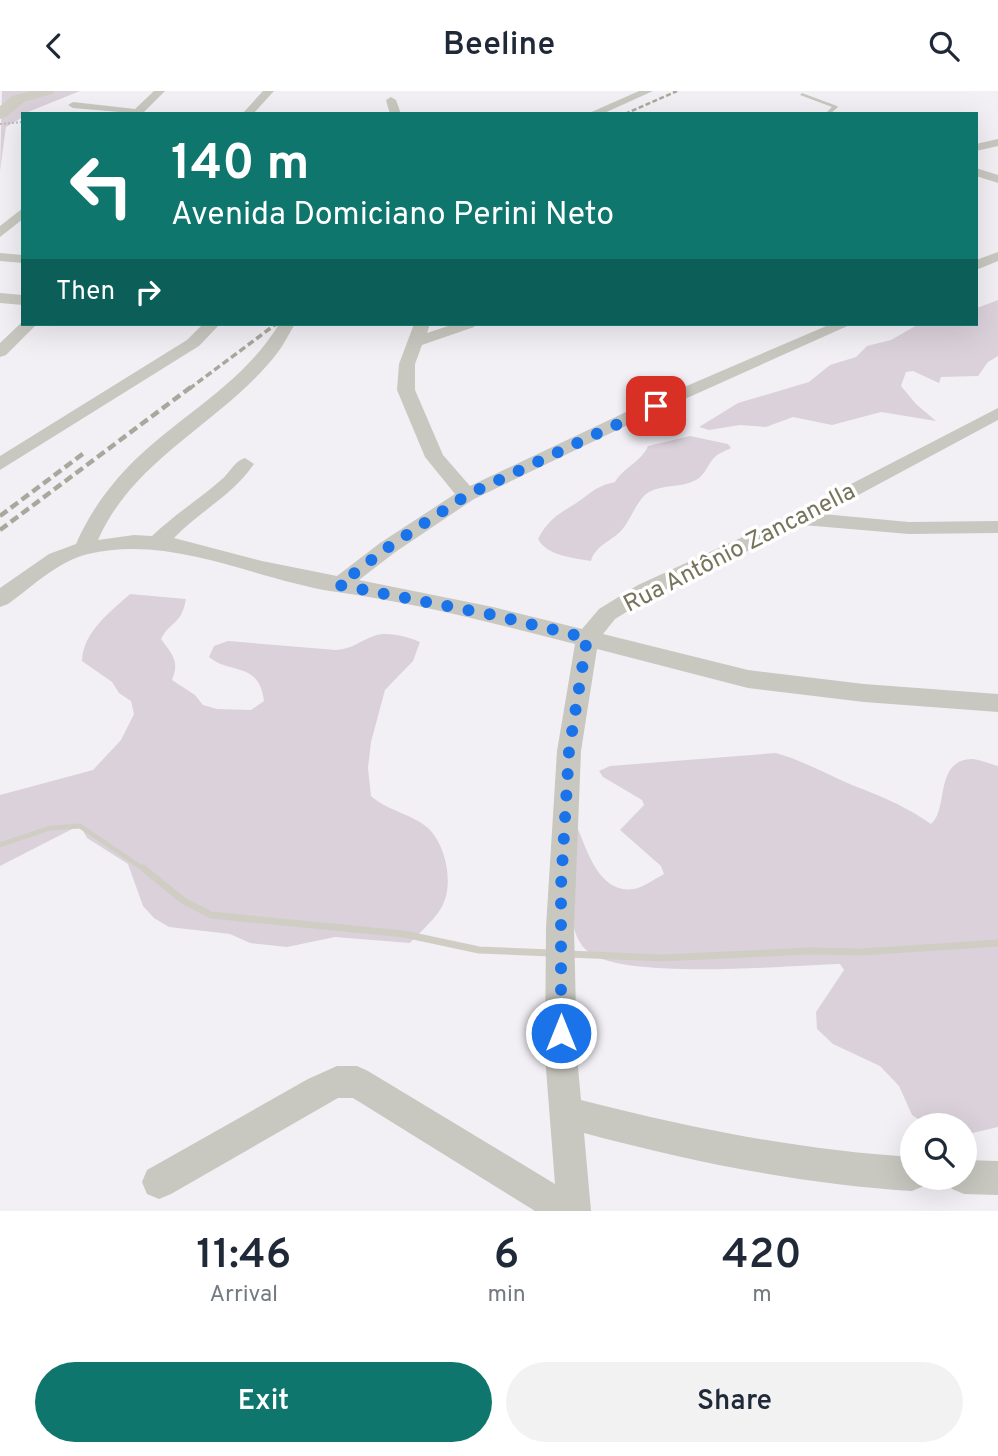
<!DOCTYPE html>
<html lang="en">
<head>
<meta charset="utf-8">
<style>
	:root { --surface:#fff; --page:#f2f2f3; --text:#1f2937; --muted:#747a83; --accent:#0f766e }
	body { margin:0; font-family:Overpass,sans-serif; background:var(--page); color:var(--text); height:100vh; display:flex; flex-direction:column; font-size:26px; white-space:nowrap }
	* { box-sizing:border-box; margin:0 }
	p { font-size:23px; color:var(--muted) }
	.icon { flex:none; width:38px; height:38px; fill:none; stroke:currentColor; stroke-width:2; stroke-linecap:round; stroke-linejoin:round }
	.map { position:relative; height:1120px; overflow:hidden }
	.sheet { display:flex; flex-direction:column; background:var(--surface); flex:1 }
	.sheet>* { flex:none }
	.hud { position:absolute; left:21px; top:21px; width:957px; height:214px; border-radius:0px; box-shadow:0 7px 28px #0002; background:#0f766e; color:#fff; overflow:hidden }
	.buttons { position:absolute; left:900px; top:1022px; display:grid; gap:14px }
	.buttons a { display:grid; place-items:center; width:77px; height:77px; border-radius:50%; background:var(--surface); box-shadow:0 7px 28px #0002; font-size:35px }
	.pin { position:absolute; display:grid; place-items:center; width:60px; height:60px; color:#fff; margin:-30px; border-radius:14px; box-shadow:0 4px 10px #0006 }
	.me { position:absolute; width:77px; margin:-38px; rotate:0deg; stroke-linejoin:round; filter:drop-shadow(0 0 5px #0008) }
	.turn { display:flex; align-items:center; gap:24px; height:147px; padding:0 35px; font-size:32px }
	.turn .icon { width:91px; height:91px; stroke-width:2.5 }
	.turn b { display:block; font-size:49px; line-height:60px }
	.then { display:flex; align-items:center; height:66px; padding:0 35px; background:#0003; gap:14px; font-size:26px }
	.eta { display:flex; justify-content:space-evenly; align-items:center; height:119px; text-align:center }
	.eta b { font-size:42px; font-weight:600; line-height:49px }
	.cta { display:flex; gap:14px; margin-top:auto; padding:14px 35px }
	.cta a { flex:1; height:80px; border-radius:42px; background:var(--accent); color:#fff; font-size:28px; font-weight:600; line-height:80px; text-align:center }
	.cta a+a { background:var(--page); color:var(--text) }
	header { display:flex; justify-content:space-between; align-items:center; height:91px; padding:0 35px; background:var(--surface); font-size:32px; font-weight:600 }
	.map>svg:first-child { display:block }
</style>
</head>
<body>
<header><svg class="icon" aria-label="back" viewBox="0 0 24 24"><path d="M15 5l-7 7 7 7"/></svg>Beeline<svg class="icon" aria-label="search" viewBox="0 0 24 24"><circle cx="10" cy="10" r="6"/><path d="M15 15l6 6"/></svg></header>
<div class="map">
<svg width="998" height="1120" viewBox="0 0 998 1120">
	<rect width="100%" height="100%" fill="#f2f0f5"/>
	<path fill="#dbd1db" d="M2,0H80L23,23V26L6,36L0,80Z
		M998,209V265L988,271L978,285L941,286L939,292L913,280L906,281L901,295L916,313L936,330L881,321L832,334L793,326L766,336L740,334L709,339L699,336L738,312L809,291L830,274L856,266L867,255L891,249L919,233H976L977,217Z
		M690,345L728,353L731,357C725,360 717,363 713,368C707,375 705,384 696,389C681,397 664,393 649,401C637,408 631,429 621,440C611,450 595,455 591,470C574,467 547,465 538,448C552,422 564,422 586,405C597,397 601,394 615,391C624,376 641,371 648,355Z
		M130,503L186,508C181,535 171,529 161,548C172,563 180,570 172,589L195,604L203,614L217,618L251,619L264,610C259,570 231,584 209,566L214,555L228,550L336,559C353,558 359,550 374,545C387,540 408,546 420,551L413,570L385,599L371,651L368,677L371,705C388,720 414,724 428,737C447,755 455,797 440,819C432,831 420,841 410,852L335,846L287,856L250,852L230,843L169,836L154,827L143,815L128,773L87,747L80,734L0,775V704L93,679L121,649L134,623L131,610L119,602L112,591L82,570C83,541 110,521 130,503Z
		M776,662C804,670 826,683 852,694C883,706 903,714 931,733C949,718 934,670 971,668C979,668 990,673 998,675V1036L964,1044V1034H927L912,1024L899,995L880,975L833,953L817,938L816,921L844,879L840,873C792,874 615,891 585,858C562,833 568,767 578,738C588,762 600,803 634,798C644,796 656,787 664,783L661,775L620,739L644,714L642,709L603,686L599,680L610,675Z"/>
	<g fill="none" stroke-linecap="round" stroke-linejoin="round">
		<path stroke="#d0cec4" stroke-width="5" d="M0,754L50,737L80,735L145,779"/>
		<path stroke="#d0cec4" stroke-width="7" d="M143,777L184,810L211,824L404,843L479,859L551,862
			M568,863L662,867L809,860L862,861L998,852"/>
		<path fill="#d0cec4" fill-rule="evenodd" d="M30,0H55L52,3L24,11L6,26L0,28V15L12,5Z"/>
		<path stroke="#bcbcb7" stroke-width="2" stroke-dasharray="2 2" stroke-linecap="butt" d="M0,33L23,31"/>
		<path fill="#c8c8c1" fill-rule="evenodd" d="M802,2L837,15L838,16L830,23H825L832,16L800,4Z"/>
		<path fill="#c8c8c1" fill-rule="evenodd" d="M154,0H165L142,23L73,17L68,14L73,11L135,18Z
			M263,0H274L253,23H242Z
			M639,0H653L602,23H587Z
			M391,6L396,9L401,23H390L386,9Z
			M998,48V55L976,60V53Z
			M976,77L998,84V92L976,85Z
			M23,117V128L0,146V135Z
			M998,161V170L976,179V169Z
			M0,162L23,164V172L0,170Z
			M0,202L23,204V214L0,212Z
			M23,230V233H37L6,264L0,266V252Z
			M203,233H220L199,255L0,379V365L187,249Z
			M279,233H295C289,242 285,252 278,261C226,330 134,366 98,449L134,444L152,445C174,424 198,409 221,389C230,382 234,370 245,367L254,373C233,404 200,420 174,447L262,470L337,485L380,452L455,403L425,366L397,299L399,273L414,233H430L427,242L454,233H476L474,236L422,254L415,273V299L443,364L470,395L626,321L831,233H852L638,329L474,408L394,462L359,489L493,516L582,538L599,518L638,494L793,423L998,317V329L823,423L909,431L998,430V442L909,443L803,434L654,504L615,528L603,543L748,579L864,593L998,603V621L864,611L748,597L597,558L581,660L574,836L577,965L581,1009C690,1037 799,1059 912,1066V1087H928L924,1095L912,1100C800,1093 692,1071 584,1042L591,1120H535L353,1007H338L171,1103L159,1108L147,1103L142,1091L147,1079L308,988L337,975H357L368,980L555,1093L545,965L546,836L557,660L575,553C497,533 416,512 337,501C254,489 174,443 88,463C58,470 32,496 8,513L0,516V497L49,463L76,453C88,425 106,399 127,377C176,326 242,295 279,233Z
			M964,1069L998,1070V1104L964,1103L952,1098L947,1087H964Z"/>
		<path stroke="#a9a89c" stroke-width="2.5" stroke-dasharray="5 2.5" stroke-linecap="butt" d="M625,23L677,0"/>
		<path stroke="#a9a89c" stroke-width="3.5" stroke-dasharray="7 3.5" stroke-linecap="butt" d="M189,298L276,233"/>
		<path stroke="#a9a89c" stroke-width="4.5" stroke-dasharray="9 4.5" stroke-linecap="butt" d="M0,425L84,362
			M0,439L191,296"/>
	</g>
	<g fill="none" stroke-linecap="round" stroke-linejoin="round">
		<path stroke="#1a73e8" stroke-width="12" stroke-dasharray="0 21.6" d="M561,942V795L569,660L587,547L493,524L339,494L387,457L467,404L656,315"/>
	</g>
	<g text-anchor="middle" stroke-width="7" stroke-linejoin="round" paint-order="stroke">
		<g font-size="24" fill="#77745b" stroke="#fff">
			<text transform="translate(739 456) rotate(-27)" y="8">Rua Antônio Zancanella</text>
		</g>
	</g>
</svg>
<div class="buttons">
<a><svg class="icon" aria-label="search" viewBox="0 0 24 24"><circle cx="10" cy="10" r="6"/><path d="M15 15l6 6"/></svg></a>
</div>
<div class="pin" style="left:656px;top:315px;background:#d93025"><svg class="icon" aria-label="arrive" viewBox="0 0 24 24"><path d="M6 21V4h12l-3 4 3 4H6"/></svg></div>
<svg class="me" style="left:561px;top:942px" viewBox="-20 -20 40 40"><circle r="17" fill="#1a73e8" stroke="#fff" stroke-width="3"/><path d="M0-11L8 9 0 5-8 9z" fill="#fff"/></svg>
<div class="hud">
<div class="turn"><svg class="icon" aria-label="left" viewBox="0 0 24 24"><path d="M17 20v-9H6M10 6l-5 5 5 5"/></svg><div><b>140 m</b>Avenida Domiciano Perini Neto</div></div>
<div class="then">Then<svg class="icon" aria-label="right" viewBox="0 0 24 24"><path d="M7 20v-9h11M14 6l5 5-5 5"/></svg></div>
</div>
</div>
<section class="sheet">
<div class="eta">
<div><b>11:46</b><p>Arrival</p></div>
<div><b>6</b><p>min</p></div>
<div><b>420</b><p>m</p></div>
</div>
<div class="cta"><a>Exit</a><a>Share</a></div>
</section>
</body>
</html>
